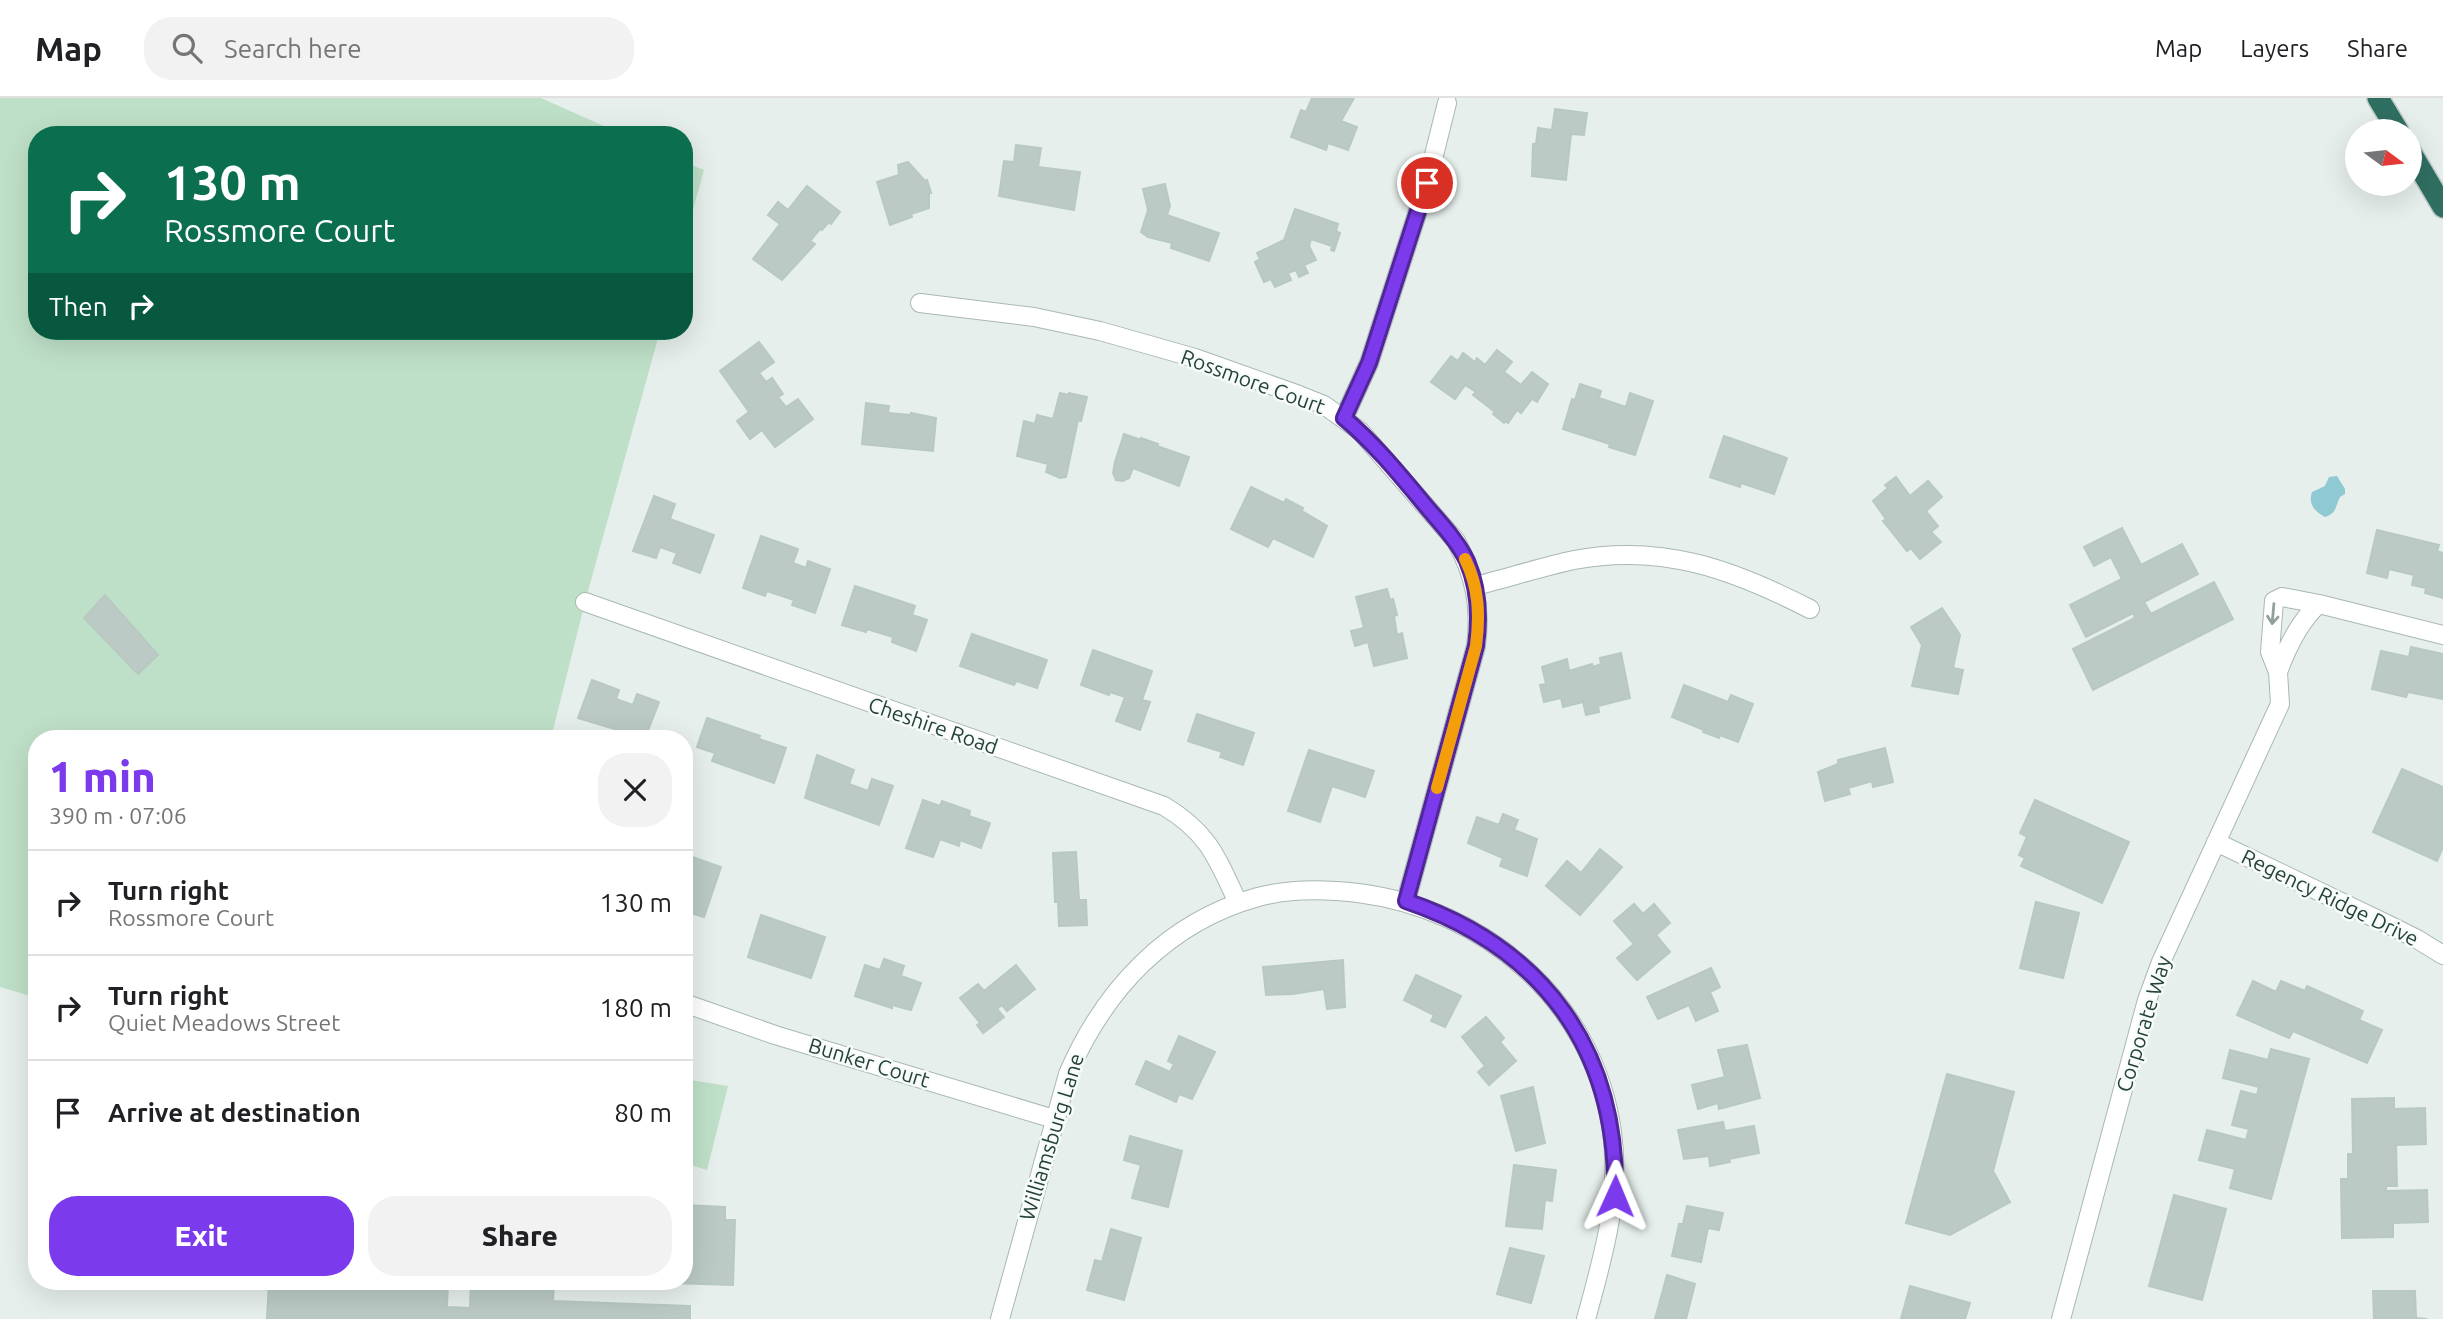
<!DOCTYPE html>
<html lang="en">
<head>
<meta charset="utf-8">
<style>
	:root { --surface:#fff; --page:#f2f2f2; --text:#202124; --muted:#757577; --line:#e0e0e0; --accent:#7c3aed }
	body { margin:0; font-family:Ubuntu,sans-serif; background:var(--page); color:var(--text); height:100vh; display:flex; flex-direction:column; font-size:26px; white-space:nowrap }
	* { box-sizing:border-box; margin:0 }
	p { font-size:23px; color:var(--muted) }
	.icon { flex:none; width:38px; height:38px; fill:none; stroke:currentColor; stroke-width:2; stroke-linecap:round; stroke-linejoin:round }
	.map { position:relative; flex:1; overflow:hidden }
	.panel { position:absolute; left:28px; top:632px; width:665px; height:560px; display:flex; flex-direction:column; background:var(--surface); border-radius:28px; box-shadow:0 7px 28px #0002 }
	.panel>* { flex:none }
	.guide { position:absolute; left:28px; top:28px; width:665px; height:214px; border-radius:28px; box-shadow:0 7px 28px #0002; background:#0b6e4f; color:#fff; overflow:hidden }
	.needle { width:46px; rotate:105deg }
	.buttons { position:absolute; left:2345px; top:21px; display:grid; gap:14px }
	.buttons a { display:grid; place-items:center; width:77px; height:77px; border-radius:50%; background:var(--surface); box-shadow:0 7px 28px #0002; font-size:35px }
	.pin { position:absolute; display:grid; place-items:center; width:60px; height:60px; color:#fff; margin:-30px; border:4px solid #fff; border-radius:50%; box-shadow:0 2px 7px #0007 }
	.me { position:absolute; width:77px; margin:-38px; rotate:1deg; stroke-linejoin:round; filter:drop-shadow(0 0 5px #0008) }
	.turn { display:flex; align-items:center; gap:24px; height:147px; padding:0 21px; font-size:32px }
	.turn .icon { width:91px; height:91px; stroke-width:2.5 }
	.turn b { display:block; font-size:49px; line-height:60px }
	.then { display:flex; align-items:center; height:66px; padding:0 21px; background:#0003; gap:14px; font-size:26px }
	.round { display:grid; place-items:center; flex:none; width:74px; height:74px; border-radius:28px; background:var(--page) }
	.summary { display:flex; align-items:center; justify-content:space-between; height:119px; padding:0 21px }
	h1 { font-size:42px; font-weight:800; line-height:52px; color:var(--accent) }
	.cta { display:flex; gap:14px; margin-top:auto; padding:14px 21px }
	.cta a { flex:1; height:80px; border-radius:28px; background:var(--accent); color:#fff; font-size:28px; font-weight:800; line-height:80px; text-align:center }
	.cta a+a { background:var(--page); color:var(--text) }
	ul { padding:0; list-style:none }
	li { display:flex; align-items:center; gap:21px; height:105px; padding:0 21px; border-top:2px solid var(--line) }
	li div { flex:1 }
	li b { display:block; font-size:26px }
	li em { font-style:normal }
	header { display:flex; align-items:center; gap:42px; box-sizing:border-box; height:98px; padding:0 35px; background:var(--surface); border-bottom:2px solid var(--line) }
	header strong { font-size:33px }
	nav { display:flex; gap:38px; margin-inline-start:auto; font-size:24px }
	.search { width:490px; height:63px; background:var(--page); display:flex; align-items:center; gap:18px; box-sizing:border-box; padding:0 24px; border-radius:28px; color:var(--muted); font-size:26px }
	.map>svg:first-child { display:block }
</style>
</head>
<body>
<header>
<strong>Map</strong>
<div class="search"><svg class="icon" aria-label="search" viewBox="0 0 24 24"><circle cx="10" cy="10" r="6"/><path d="M15 15l6 6"/></svg>Search here</div>
<nav><a>Map</a><a>Layers</a><a>Share</a></nav>
</header>
<div class="map">
<svg width="2443" height="1221" viewBox="0 0 2443 1221">
	<rect width="100%" height="100%" fill="#e6efeb"/>
	<path fill="#bfe0c8" d="M0,0H541L624,37H37V233H660L585,504L551,640H37V900L0,889Z
		M684,64L704,72L684,144Z
		M684,981L728,988L707,1072L684,1065Z"/>
	<path fill="#8ec9d4" d="M2337,378L2345,391V396L2340,399C2335,409 2337,415 2325,419C2314,413 2308,406 2312,394L2325,388L2329,379Z"/>
	<path fill="#bbcac4" stroke="#b8c9c2" stroke-width="2" d="M1312,0H1354L1341,23L1357,29L1348,52L1328,45L1326,52L1291,39L1301,12L1306,14Z
		M1555,11L1587,15L1584,37L1571,36L1566,82L1532,78L1533,46H1536L1538,30L1552,32Z
		M1016,47L1041,50L1038,69L1080,74L1074,112L999,98L1004,63L1014,64Z
		M908,64L925,83L927,82L931,95H929V110L911,116L912,119L890,127L877,84L899,77L898,67Z
		M1165,86L1170,108L1167,117L1219,135L1209,163L1171,150L1172,145L1148,139L1141,134L1148,112L1143,91Z
		M807,88L840,114L831,126L829,124L822,132L820,131L810,143L815,146L782,182L753,161L780,126L768,117L778,104L788,112Z
		M1295,111L1338,126L1336,133L1340,135L1334,153L1331,152L1332,148L1311,141L1309,148L1316,162L1304,167L1308,175L1299,179L1296,172L1288,175L1291,182L1275,189L1271,181L1264,184L1255,164L1260,161L1257,155L1284,142Z
		M759,244L774,264L759,275L766,284L772,280L783,296L778,299L786,309L798,301L813,321L775,349L762,332L750,341L737,323L749,314L720,273Z
		M1497,252L1512,264L1504,274L1521,287L1532,274L1548,286L1537,304L1532,301L1521,315L1517,312L1508,325L1505,323L1504,325L1493,316L1495,314L1473,297L1476,294L1465,287L1455,301L1431,284L1451,258L1458,263L1463,255L1475,264L1477,260L1485,267Z
		M1580,286L1601,293L1599,300L1626,309L1630,295L1653,303L1635,357L1609,349L1610,346L1563,331L1572,301L1575,302Z
		M1060,295L1069,297V295L1087,299L1081,323L1078,322L1066,379L1060,380L1046,374L1048,366L1017,358L1024,323L1035,326L1037,317L1053,321Z
		M866,305L889,308L888,315L911,317V315L936,320L933,353L862,346Z
		M1124,336L1141,342V340L1158,346L1157,348L1189,359L1179,388L1133,370L1129,380L1123,383L1116,382L1113,375L1115,364Z
		M1724,338L1787,360L1774,396L1741,385L1740,389L1710,379Z
		M1896,379L1910,398L1928,383L1942,399L1926,413L1938,428L1931,434L1941,444L1920,461L1911,450L1907,453L1883,423L1886,421L1873,403L1888,390L1885,387Z
		M1251,389L1284,405L1286,401L1303,410L1302,413L1327,428L1313,459L1273,440L1268,449L1231,431Z
		M654,398L675,406L670,421L714,437L700,475L673,465L677,455L660,449L656,460L633,453Z
		M2122,430L2141,467L2182,446L2198,476L2144,504L2151,516L2214,484L2233,521L2093,592L2073,551L2135,520L2133,515L2086,539L2070,507L2122,481L2111,459L2094,468L2084,449Z
		M2377,432L2439,447L2437,453L2443,455V500L2425,495L2426,490L2412,487L2414,477L2389,471L2387,480L2367,475Z
		M761,438L798,451L793,465L806,470L808,463L830,471L815,515L792,507L794,502L767,493L765,498L743,490Z
		M855,488L915,508L912,517L927,522L916,553L892,544L893,539L867,531L866,534L842,527Z
		M1387,491L1390,502L1393,501L1397,517L1394,518L1397,537L1402,535L1407,560L1374,568L1368,544L1355,548L1351,533L1364,530L1356,499Z
		M105,497L158,557L138,576L84,520Z
		M1942,510L1960,537L1953,570L1963,572L1958,596L1912,588L1922,547L1911,529Z
		M972,536L1047,562L1037,590L1016,583L1014,587L960,568Z
		M2411,549L2443,556V601L2408,594L2406,599L2372,591L2381,553L2409,559Z
		M1093,552L1152,573L1142,602L1150,604L1140,632L1116,623L1125,599L1110,594L1109,597L1081,587Z
		M1621,555L1630,600L1598,608L1599,614L1586,617L1583,604L1563,609L1561,600L1544,604L1540,587L1546,586L1542,569L1567,561L1569,573L1592,566L1593,569L1601,566L1600,560Z
		M592,582L619,592L616,601L633,607L637,596L659,604L645,640L578,620Z
		M1684,587L1728,604L1731,597L1753,606L1738,644L1720,637L1719,640L1703,634L1704,632L1672,619Z
		M1197,616L1254,635L1243,667L1220,659L1222,654L1188,643Z
		M707,620L760,638L759,641L786,650L774,685L712,663L715,655L697,649Z
		M1885,650L1893,684L1873,689L1872,683L1848,690L1850,696L1825,703L1818,674L1838,666V662Z
		M1309,652L1374,673L1365,699L1332,688L1320,724L1288,713Z
		M817,657L854,672L849,686L868,693L872,681L893,688L879,727L805,700Z
		M2402,671L2443,689V749L2437,763L2373,734Z
		M923,702L940,708L942,703L970,713L969,718L990,725L981,750L960,742L959,748L940,741L933,759L906,750Z
		M2035,702L2129,744L2102,805L2021,768L2025,760L2019,757L2027,739L2020,735Z
		M1503,716L1518,722L1514,732L1537,741L1527,778L1500,768L1503,760L1468,745L1477,719L1499,727Z
		M1600,751L1622,769L1580,817L1546,788L1567,763L1581,775Z
		M1076,754L1079,802H1086L1087,827L1059,828L1058,804H1055L1053,755Z
		M684,756L721,769L704,819L684,813Z
		M2036,804L2079,815L2063,880L2020,870Z
		M1634,806L1643,816L1654,806L1670,825L1656,837L1670,854L1637,882L1617,860L1634,846L1614,823Z
		M761,817L825,839L811,880L748,859Z
		M884,861L904,868L901,878L921,885L911,912L892,907V910L855,898L865,867L880,872Z
		M1343,862L1345,909L1327,911L1324,891L1293,896L1266,897L1263,869Z
		M1016,867L1035,891L1007,913L1002,907L997,911L1004,919L983,935L977,927L980,925L960,900L978,886L984,893Z
		M1711,870L1720,889L1710,894L1718,913L1696,923L1689,907L1658,921L1647,899Z
		M1416,877L1461,898L1445,929L1431,923L1434,917L1404,902Z
		M2253,883L2276,894L2281,883L2305,893L2307,888L2363,913L2359,922L2382,932L2367,965L2293,933L2289,940L2237,917Z
		M1486,919L1504,940L1500,944L1516,963L1489,987L1478,974L1485,968L1462,939Z
		M1179,938L1215,954L1192,1001L1179,996L1176,1004L1136,986L1146,963L1170,974L1174,966L1168,963Z
		M1747,947L1760,1000L1719,1011L1718,1005L1698,1011L1692,987L1725,979L1718,952Z
		M2271,951L2309,961L2271,1101L2230,1090L2235,1071L2199,1062L2207,1032L2246,1042L2249,1031L2232,1027L2241,993L2257,997L2259,989L2223,980L2230,952L2268,962Z
		M1947,976L2014,994L1993,1073L2010,1104L1950,1137L1906,1125Z
		M1533,989L1545,1045L1516,1053L1501,998Z
		M2394,1000V1011L2425,1010L2426,1046L2396,1047L2397,1088H2386V1093L2427,1092L2428,1124L2393,1125V1139L2342,1140L2341,1081H2348V1056H2353L2352,1001Z
		M1723,1024L1725,1033L1754,1028L1759,1055L1729,1061L1730,1064L1710,1068L1709,1058L1684,1061L1678,1032Z
		M1130,1038L1182,1053L1168,1109L1132,1100L1141,1067L1124,1062Z
		M1514,1067L1556,1072L1552,1103L1545,1102L1542,1131L1506,1128Z
		M2174,1097L2226,1111L2202,1202L2149,1188Z
		M684,1107L725,1109V1122H735L733,1187L607,1183H684Z
		M1687,1108L1723,1115L1719,1132L1708,1130L1701,1164L1672,1158L1679,1126H1683Z
		M1111,1131L1141,1140L1124,1202L1087,1192L1095,1162L1102,1164Z
		M1510,1150L1544,1158L1531,1205L1497,1196Z
		M1667,1177L1695,1186L1686,1221H1655Z
		M269,1183L448,1184L447,1209L470,1210L471,1183H554L553,1203L690,1208V1221H267Z
		M1910,1188L1970,1205L1965,1221H1901Z
		M2373,1193H2415L2416,1220L2427,1221H2374Z"/>
	<g fill="none" stroke-linecap="round" stroke-linejoin="round">
		<g stroke="#a8b8b2" stroke-width="20">
			<path id="street" d="M920,205L1034,219L1100,233L1195,260L1299,297L1324,307L1360,333L1456,443C1475,478 1481,509 1476,548L1406,803
				M1344,320L1369,265L1427,85L1447,5
				M1475,488C1508,480 1541,469 1574,462C1662,445 1734,472 1810,511
				M585,504L1164,708C1209,735 1217,760 1238,805
				M2278,574C2287,550 2299,523 2319,506
				M2216,744L2387,826L2417,841L2443,857
				M684,905L775,937L1054,1021
				M1000,1221L1068,976C1104,892 1167,824 1258,799C1291,790 1325,791 1358,795C1485,811 1594,903 1612,1034C1621,1099 1603,1159 1586,1221
				M2061,1221L2147,902L2161,864L2280,606L2278,574L2270,554L2274,503L2282,499L2319,506L2443,537"/>
		</g>
		<g stroke="#c2cac8" stroke-width="24">
			<path id="highway" d="M2378,0L2398,33
				M2410,53L2443,109"/>
		</g>
		<use href="#street" stroke="#fff" stroke-width="18"/>
		<use href="#highway" stroke="#2f6f62" stroke-width="21"/>
	</g>
	<defs><path id="oneway-shaft" d="M-6 0H5M1.5-3L5.5 0L1.5 3" fill="none" stroke-width="1.6" stroke-linecap="round" stroke-linejoin="round" transform="scale(1.75)"/></defs>
	<use stroke="#92a09c" href="#oneway-shaft" transform="translate(2273 516) rotate(95)"/>
	<g fill="none" stroke-linecap="round" stroke-linejoin="round">
		<g stroke="#51269a" stroke-width="18">
			<path id="route" d="M1427,85L1369,265L1344,320C1374,345 1400,377 1425,407C1440,425 1457,442 1467,463C1479,491 1480,519 1476,548L1406,803C1544,850 1618,952 1615,1098"/>
		</g>
		<use href="#route" stroke="#7c3aed" stroke-width="12"/>
		<path stroke="#f59e0b" stroke-width="12" d="M1437,690L1476,548C1480,517 1479,489 1465,461"/>
	</g>
	<g text-anchor="middle" stroke-width="5" stroke-linejoin="round" paint-order="stroke">
		<g font-size="21" fill="#24423a" stroke="#f7fbf9">
			<text transform="translate(1253 284) rotate(20)" y="7">Rossmore Court</text>
			<text transform="translate(933 628) rotate(19)" y="7">Cheshire Road</text>
			<text transform="translate(2330 800) rotate(26)" y="7">Regency Ridge Drive</text>
			<text transform="translate(2144 926) rotate(-73)" y="7">Corporate Way</text>
			<text transform="translate(869 965) rotate(17)" y="7">Bunker Court</text>
			<text transform="translate(1052 1039) rotate(-73)" y="7">Williamsburg Lane</text>
		</g>
	</g>
</svg>
<div class="buttons">
<a><svg class="needle" viewBox="-14 -14 28 28"><path d="M0-13l5 13h-10z" fill="#e53935"/><path d="M0 13l5-13h-10z" fill="#757577"/></svg></a>
</div>
<div class="pin" style="left:1427px;top:85px;background:#d93025"><svg class="icon" aria-label="arrive" viewBox="0 0 24 24"><path d="M6 21V4h12l-3 4 3 4H6"/></svg></div>
<svg class="me" style="left:1615px;top:1098px" viewBox="-20 -20 40 40"><path d="M0-17L14 15 0 8-14 15z" fill="#7c3aed" stroke="#fff" stroke-width="4"/></svg>
<div class="guide">
<div class="turn"><svg class="icon" aria-label="right" viewBox="0 0 24 24"><path d="M7 20v-9h11M14 6l5 5-5 5"/></svg><div><b>130 m</b>Rossmore Court</div></div>
<div class="then">Then<svg class="icon" aria-label="right" viewBox="0 0 24 24"><path d="M7 20v-9h11M14 6l5 5-5 5"/></svg></div>
</div>
<section class="panel">
<div class="summary"><div><h1>1 min</h1><p>390 m · 07:06</p></div><a class="round"><svg class="icon" aria-label="close" viewBox="0 0 24 24"><path d="M6 6l12 12M18 6L6 18"/></svg></a></div>
<ul>
<li><svg class="icon" aria-label="right" viewBox="0 0 24 24"><path d="M7 20v-9h11M14 6l5 5-5 5"/></svg><div><b>Turn right</b><p>Rossmore Court</p></div><em>130 m</em></li>
<li><svg class="icon" aria-label="right" viewBox="0 0 24 24"><path d="M7 20v-9h11M14 6l5 5-5 5"/></svg><div><b>Turn right</b><p>Quiet Meadows Street</p></div><em>180 m</em></li>
<li><svg class="icon" aria-label="arrive" viewBox="0 0 24 24"><path d="M6 21V4h12l-3 4 3 4H6"/></svg><div><b>Arrive at destination</b></div><em>80 m</em></li>
</ul>
<div class="cta"><a>Exit</a><a>Share</a></div>
</section>
</div>
</body>
</html>
